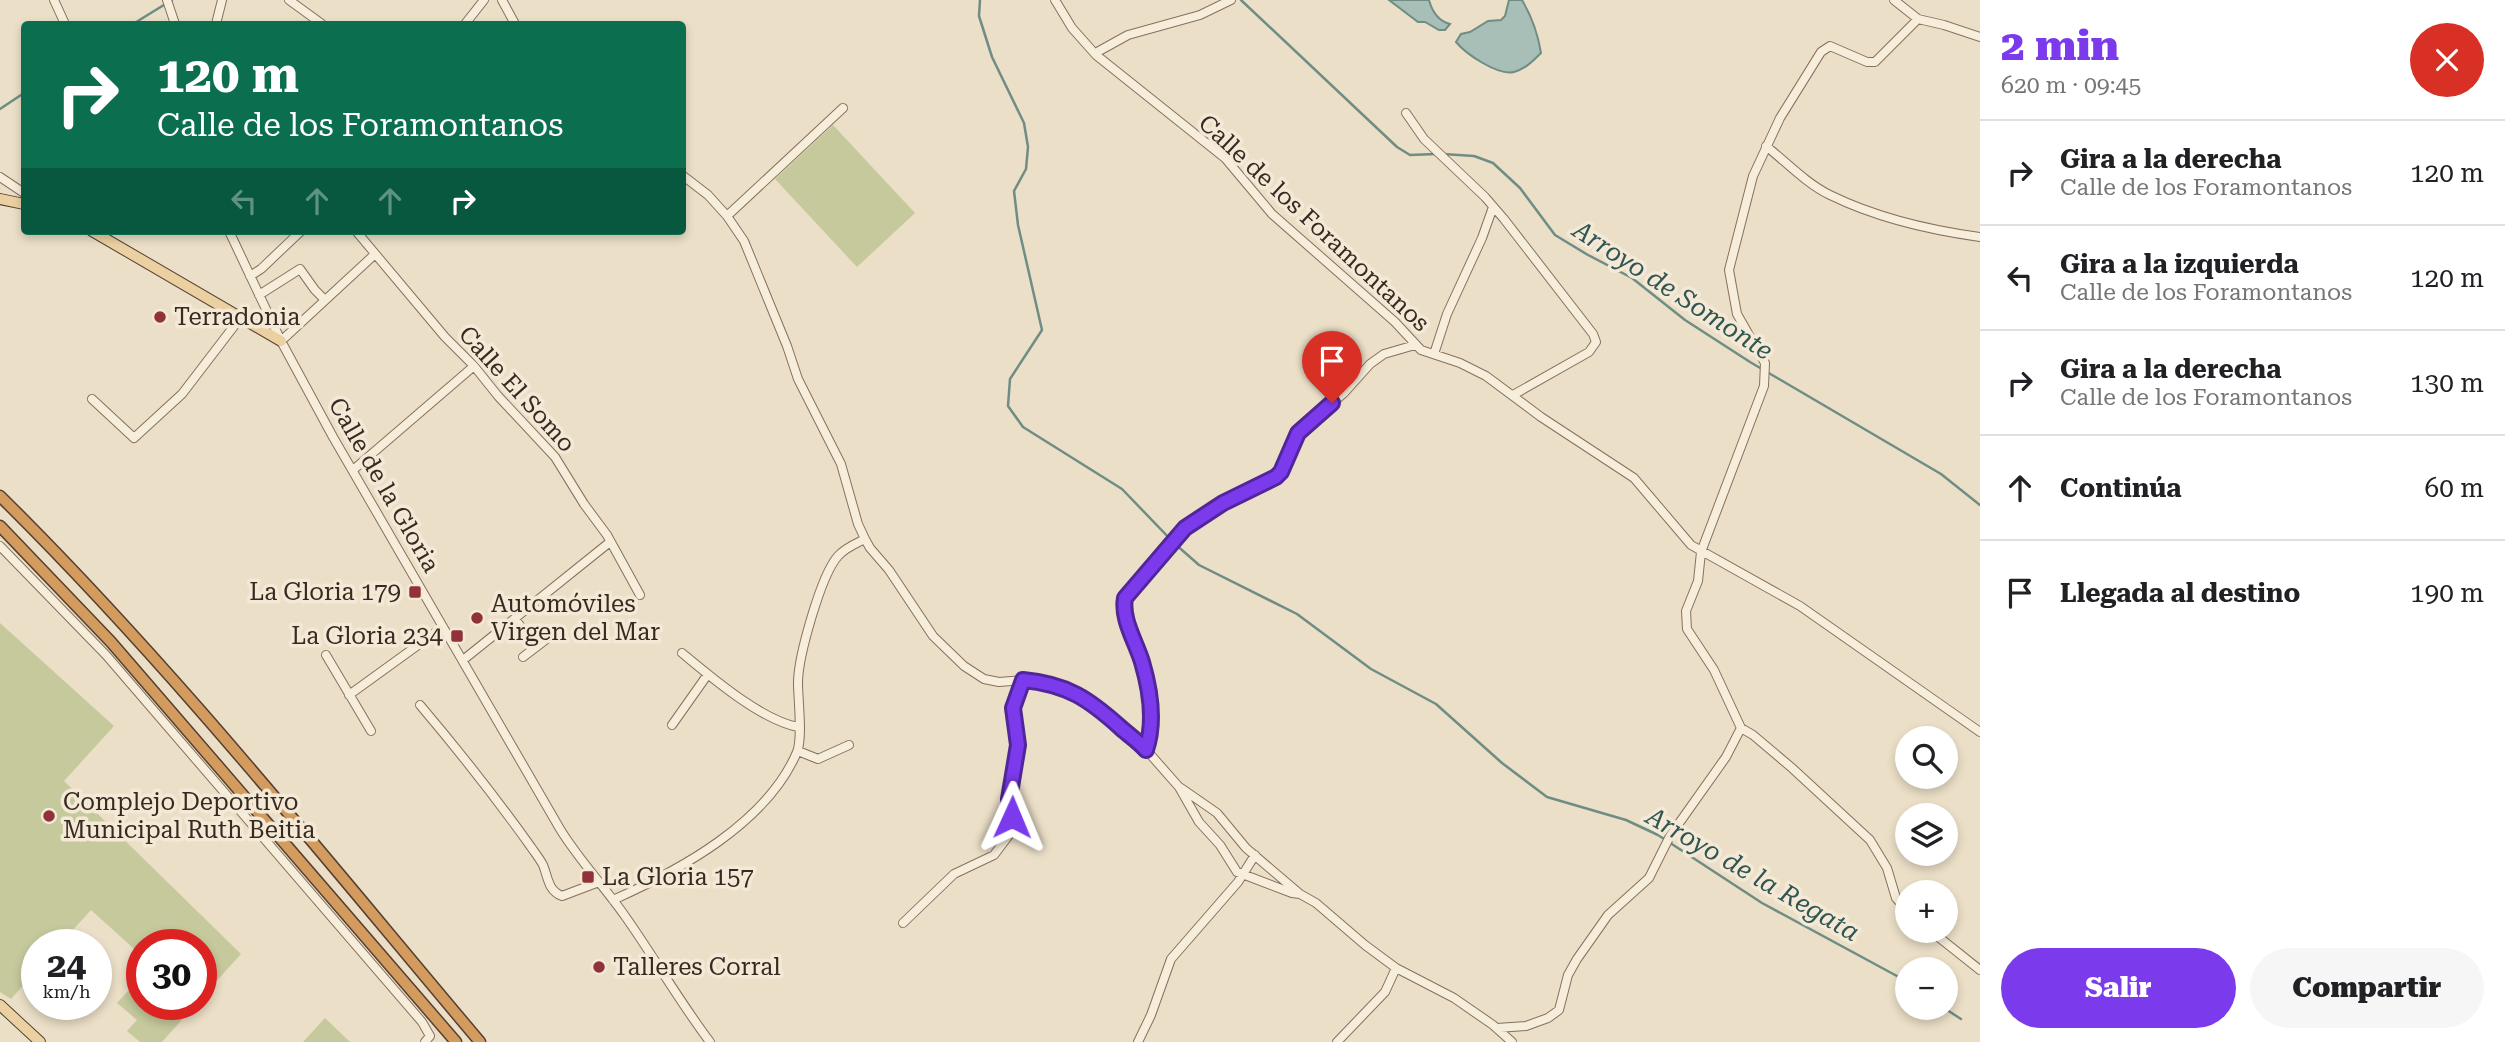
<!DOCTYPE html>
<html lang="es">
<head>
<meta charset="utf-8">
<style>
	:root { --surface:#fff; --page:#f6f6f6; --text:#202124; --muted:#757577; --line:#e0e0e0; --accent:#7c3aed }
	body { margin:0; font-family:"Roboto Serif",serif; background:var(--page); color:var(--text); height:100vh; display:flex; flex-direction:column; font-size:26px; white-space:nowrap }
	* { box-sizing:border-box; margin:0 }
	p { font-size:23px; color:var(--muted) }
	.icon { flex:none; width:38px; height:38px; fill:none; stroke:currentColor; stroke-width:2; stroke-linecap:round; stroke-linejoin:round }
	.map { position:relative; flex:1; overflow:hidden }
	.panel { display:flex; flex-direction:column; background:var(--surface); width:525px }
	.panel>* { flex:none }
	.top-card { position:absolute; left:21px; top:21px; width:665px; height:214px; border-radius:7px; box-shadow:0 4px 10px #0003; background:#0b6e4f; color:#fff; overflow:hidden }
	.fabs { position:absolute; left:1895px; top:726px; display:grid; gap:14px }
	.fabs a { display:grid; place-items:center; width:63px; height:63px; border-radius:50%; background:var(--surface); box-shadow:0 4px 10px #0003; font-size:35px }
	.speed { position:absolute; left:21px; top:929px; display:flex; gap:14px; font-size:35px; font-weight:700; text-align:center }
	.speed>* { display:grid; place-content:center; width:91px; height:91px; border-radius:50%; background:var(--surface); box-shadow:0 4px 10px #0003; line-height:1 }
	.speed small { font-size:18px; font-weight:400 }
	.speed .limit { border:10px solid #d22; background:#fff; color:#111 }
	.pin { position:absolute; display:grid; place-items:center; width:60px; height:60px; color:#fff; margin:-72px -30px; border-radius:50% 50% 50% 0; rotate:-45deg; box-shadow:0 0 7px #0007 }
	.pin .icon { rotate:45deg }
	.me { position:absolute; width:77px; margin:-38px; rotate:1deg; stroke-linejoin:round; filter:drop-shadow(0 0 5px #0008) }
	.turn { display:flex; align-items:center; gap:24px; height:147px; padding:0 21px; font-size:32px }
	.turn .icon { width:91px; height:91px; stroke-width:2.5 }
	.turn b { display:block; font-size:49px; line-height:60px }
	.lanes { display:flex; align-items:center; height:66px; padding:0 21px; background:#0003; justify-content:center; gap:35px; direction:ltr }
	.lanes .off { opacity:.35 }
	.round { display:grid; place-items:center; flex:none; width:74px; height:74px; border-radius:37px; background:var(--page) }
	.overview { display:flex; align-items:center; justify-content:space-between; height:119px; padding:0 21px }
	h1 { font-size:42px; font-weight:800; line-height:52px; color:var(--accent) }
	.primary-button { display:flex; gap:14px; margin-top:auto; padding:14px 21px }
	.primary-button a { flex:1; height:80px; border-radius:42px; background:var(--accent); color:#fff; font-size:28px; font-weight:800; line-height:80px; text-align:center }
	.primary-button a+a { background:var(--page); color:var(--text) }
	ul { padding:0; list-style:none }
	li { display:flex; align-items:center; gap:21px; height:105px; padding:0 21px; border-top:2px solid var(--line) }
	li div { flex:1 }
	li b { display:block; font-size:26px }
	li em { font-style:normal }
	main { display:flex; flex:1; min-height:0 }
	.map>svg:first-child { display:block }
</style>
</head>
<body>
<main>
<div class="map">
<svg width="1980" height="1042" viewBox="0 0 1980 1042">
	<rect width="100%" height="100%" fill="#ebdfc7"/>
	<path fill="#c6c99c" d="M833,125L915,213L857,267L775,179Z
		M0,623L114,726L64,781L241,954L201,998V945H142V956L91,910L59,945H37V970L11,999L0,992Z
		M142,976V1004L195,1005L162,1042H140L127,1031L137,1020L117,1003Z
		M325,1018L350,1042H303Z"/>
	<path fill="#a8bfb7" stroke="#6f8d84" stroke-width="2" d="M1389,0H1429C1432,11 1438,21 1450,24L1445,30H1439L1425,22H1418Z
		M1509,0H1522C1532,17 1538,34 1541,53C1533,61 1525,69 1514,72C1498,76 1466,54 1456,42L1461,34L1470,32L1488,21L1501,20L1505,16Z"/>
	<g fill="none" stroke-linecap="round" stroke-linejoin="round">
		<path stroke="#6f8d84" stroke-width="2.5" d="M980,0L979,16L992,57L1024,123L1028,147L1026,169L1014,191L1018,225L1042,330L1010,379L1008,406L1023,427L1122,489L1174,543L1199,565L1297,614L1371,669L1436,704L1502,763L1547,797L1626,820L1658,835L1762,903L1908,982
			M1241,0L1397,147L1410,155L1436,154
			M133,24L172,0
			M0,109L24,93
			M1443,154L1474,156L1493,163L1520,188L1555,235L1588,255L1632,278L1685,320L1750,362L1941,474L1980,505
			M1944,1008L1961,1019"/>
		<g stroke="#86715e" stroke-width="10">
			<path id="minor" d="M54,0L65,24
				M167,0L175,24
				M289,0L322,24
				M502,0L515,24
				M1055,0L1072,28L1096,55L1225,158L1272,214L1395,322L1421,350L1460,363L1486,376L1541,417L1634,478L1691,545L1800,606L1980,732
				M1894,0L1918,19L1944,25L1980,37
				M216,24L222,0
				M465,24L484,0
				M1096,55L1099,51L1128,35L1200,15L1231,0
				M1406,113L1424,139L1485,197L1504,219L1593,334L1596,342L1589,352L1513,395
				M1766,146C1786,162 1807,184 1830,195C1877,218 1929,230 1980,237
				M682,175L708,195L727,216L744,241L787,346L798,379L841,464L858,524L865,539L870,548L889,570L933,636L964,666L984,679L999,682L1023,680L1046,682L1076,693L1089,701L1142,745L1179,787L1199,822L1220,845L1237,872L1292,893L1300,894
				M0,177L24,193
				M727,216L843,108
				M229,231L281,341L333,437L560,829C579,860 604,886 625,916C654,957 679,1001 710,1042
				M356,231L445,337L474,366L498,396L555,457L584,504L607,535L640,595
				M250,276L261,269L301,231
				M259,295L300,269L315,290L325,300
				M281,341L374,255
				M1434,354L1447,314L1482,238L1493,207
				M92,399L134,438L182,394L241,317
				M353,470L474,366
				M0,546L106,655L422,1022L430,1036L425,1042
				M515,619L535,646
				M682,653C711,677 761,720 798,727
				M326,655L371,731
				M523,657L557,631
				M463,660L610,542
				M349,695L443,627
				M420,705C459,751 496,798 531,847C535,853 540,859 543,865C548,877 548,891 562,896L599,882
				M672,725L708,674
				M1146,750C1155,723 1149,691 1142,664C1136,642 1116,612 1129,591L1185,528L1223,503L1276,477L1281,472L1298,433L1344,393L1370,364L1384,354L1415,345
				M798,751L818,759L849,745
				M1181,788L1217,813L1246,848L1300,894L1316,903L1365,945L1396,968L1454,998L1493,1025L1512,1042
				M613,900C680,870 767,823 797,752C803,738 798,700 798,683C798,657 821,575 838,556C845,548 855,544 865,539
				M1908,912L1896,898L1887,868L1870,840L1792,768L1753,735L1741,728L1714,670L1687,629L1686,611L1698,581L1701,552L1764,386L1765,363L1737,314L1729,270L1753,176L1780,118L1821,52L1830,46L1867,62H1875L1918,19
				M903,923L954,874L994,855L1012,831L1009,799L1016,766L1018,745L1013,707L1023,680
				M1931,931L1980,970
				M1497,1028L1526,1026L1548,1018L1559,1010L1568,975L1577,959L1608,915L1649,878L1670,836L1726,757L1741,728
				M1138,1042L1151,1015L1171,959L1238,882L1255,855
				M1337,1042L1385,992L1396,968"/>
		</g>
		<g stroke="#544032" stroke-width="12">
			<path id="major" d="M0,199L24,204
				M92,231L281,341
				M0,1005L40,1042"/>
		</g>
		<g stroke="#544032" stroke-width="13">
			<path id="highway" d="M0,496C172,666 324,857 480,1042
				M0,526L111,642L456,1042"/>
		</g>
		<use href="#minor" stroke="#f6edda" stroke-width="8"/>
		<use href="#major" stroke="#ebd1a2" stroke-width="10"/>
		<use href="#highway" stroke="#d49b5f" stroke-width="10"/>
	</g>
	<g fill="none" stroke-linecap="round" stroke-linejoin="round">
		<g stroke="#51269a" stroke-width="18">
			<path id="route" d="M1012,817L1009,799L1018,745L1013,708L1023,680C1067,684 1089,699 1121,728C1130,736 1139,742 1146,750C1155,723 1150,689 1142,662C1136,642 1121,619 1125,598L1185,528L1223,503L1276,477L1281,472L1298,433L1332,403"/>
		</g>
		<use href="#route" stroke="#7c3aed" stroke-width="12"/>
	</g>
	<g fill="#903237" stroke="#f3e9d6" stroke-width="2.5">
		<circle cx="160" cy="317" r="7"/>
		<rect x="408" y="585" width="14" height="14" rx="3.5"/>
		<circle cx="477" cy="618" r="7"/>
		<rect x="450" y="629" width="14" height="14" rx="3.5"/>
		<circle cx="49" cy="816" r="7"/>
		<rect x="581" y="870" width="14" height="14" rx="3.5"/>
		<circle cx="599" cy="967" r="7"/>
	</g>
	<g text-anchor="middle" stroke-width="7" stroke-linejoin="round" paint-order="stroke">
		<g font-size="24" fill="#372a20" stroke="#f3e9d6">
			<text transform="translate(1314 223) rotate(43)" y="8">Calle de los Foramontanos</text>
			<text transform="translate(517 389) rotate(48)" y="8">Calle El Somo</text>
			<text transform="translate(384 485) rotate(60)" y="8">Calle de la Gloria</text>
		</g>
		<g font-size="24" fill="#372a20" stroke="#f3e9d6" text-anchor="start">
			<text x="174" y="325">Terradonia</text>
			<text x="401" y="600" text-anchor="end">La Gloria 179</text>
			<text x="491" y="612">Automóviles<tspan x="491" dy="28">Virgen del Mar</tspan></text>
			<text x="443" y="644" text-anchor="end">La Gloria 234</text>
			<text x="63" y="810">Complejo Deportivo<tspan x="63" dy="28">Municipal Ruth Beitia</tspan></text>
			<text x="602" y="885">La Gloria 157</text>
			<text x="613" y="975">Talleres Corral</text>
		</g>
		<g font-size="26" font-style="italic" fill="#315652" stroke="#f3e9d6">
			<text transform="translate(1673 290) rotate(33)" y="9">Arroyo de Somonte</text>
			<text transform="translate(1753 874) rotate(30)" y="9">Arroyo de la Regata</text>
		</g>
	</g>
</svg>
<div class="fabs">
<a><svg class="icon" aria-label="search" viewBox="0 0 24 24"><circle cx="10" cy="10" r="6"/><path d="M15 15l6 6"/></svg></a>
<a><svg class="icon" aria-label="layers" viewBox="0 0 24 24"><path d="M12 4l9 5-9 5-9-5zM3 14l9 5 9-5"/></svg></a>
<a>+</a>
<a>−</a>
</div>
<div class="speed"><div>24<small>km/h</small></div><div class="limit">30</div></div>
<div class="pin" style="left:1332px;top:403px;background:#d93025"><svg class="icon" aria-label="arrive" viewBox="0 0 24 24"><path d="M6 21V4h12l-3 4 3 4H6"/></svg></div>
<svg class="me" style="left:1012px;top:817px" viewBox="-20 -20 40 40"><path d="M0-17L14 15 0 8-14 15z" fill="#7c3aed" stroke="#fff" stroke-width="4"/></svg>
<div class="top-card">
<div class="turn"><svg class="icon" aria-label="right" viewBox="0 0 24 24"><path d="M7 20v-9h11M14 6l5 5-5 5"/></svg><div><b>120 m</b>Calle de los Foramontanos</div></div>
<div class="lanes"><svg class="icon off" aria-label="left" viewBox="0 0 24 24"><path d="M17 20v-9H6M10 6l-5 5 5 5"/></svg><svg class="icon off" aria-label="ahead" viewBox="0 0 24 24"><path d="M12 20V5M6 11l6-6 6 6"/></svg><svg class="icon off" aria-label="ahead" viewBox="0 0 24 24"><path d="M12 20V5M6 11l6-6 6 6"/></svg><svg class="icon" aria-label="right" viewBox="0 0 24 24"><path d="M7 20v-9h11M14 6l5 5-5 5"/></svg></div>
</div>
</div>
<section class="panel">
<div class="overview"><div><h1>2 min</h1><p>620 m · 09:45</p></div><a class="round" style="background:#d93025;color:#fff"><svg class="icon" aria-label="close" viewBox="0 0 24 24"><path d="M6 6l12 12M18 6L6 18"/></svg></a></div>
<ul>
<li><svg class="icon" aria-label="right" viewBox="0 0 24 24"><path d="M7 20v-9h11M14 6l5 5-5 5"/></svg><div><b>Gira a la derecha</b><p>Calle de los Foramontanos</p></div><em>120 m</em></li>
<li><svg class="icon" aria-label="left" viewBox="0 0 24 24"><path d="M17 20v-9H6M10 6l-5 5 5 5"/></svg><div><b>Gira a la izquierda</b><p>Calle de los Foramontanos</p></div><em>120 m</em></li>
<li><svg class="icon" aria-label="right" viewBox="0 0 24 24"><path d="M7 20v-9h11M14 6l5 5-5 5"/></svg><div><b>Gira a la derecha</b><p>Calle de los Foramontanos</p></div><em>130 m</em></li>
<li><svg class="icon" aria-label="ahead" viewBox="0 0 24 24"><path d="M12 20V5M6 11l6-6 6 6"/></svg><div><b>Continúa</b></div><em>60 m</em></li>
<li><svg class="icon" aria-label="arrive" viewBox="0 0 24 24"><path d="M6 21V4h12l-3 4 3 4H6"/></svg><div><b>Llegada al destino</b></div><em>190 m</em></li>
</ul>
<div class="primary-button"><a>Salir</a><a>Compartir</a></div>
</section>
</main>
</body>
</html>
